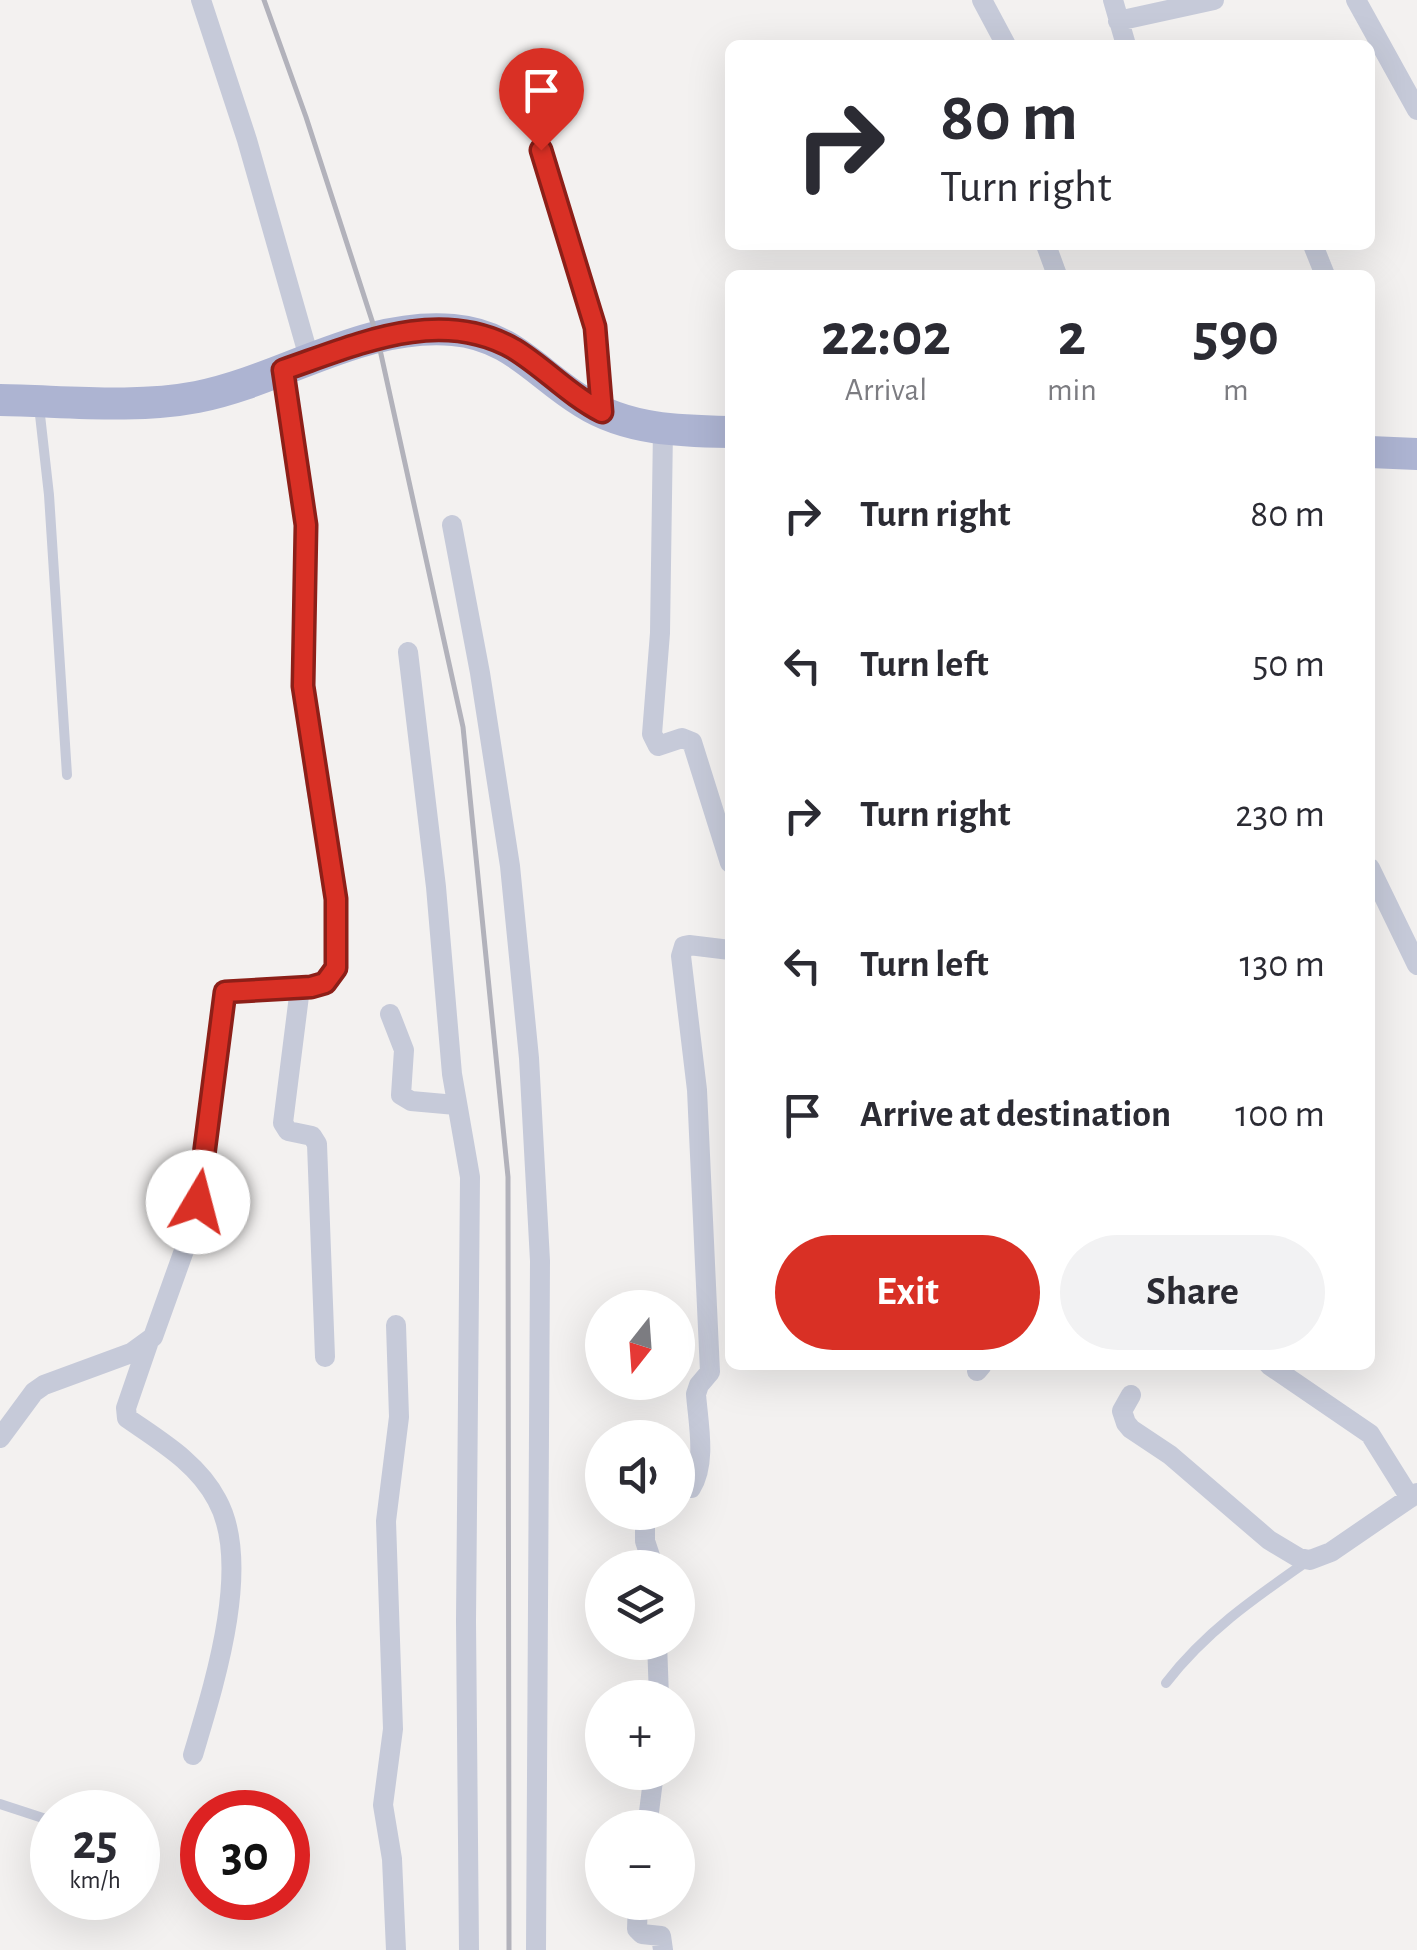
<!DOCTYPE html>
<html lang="en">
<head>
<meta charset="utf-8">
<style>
	:root { --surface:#fff; --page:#f2f2f3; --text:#2b2b33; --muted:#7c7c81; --accent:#d93025 }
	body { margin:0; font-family:"Alegreya Sans",sans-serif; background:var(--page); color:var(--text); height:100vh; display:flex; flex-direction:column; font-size:38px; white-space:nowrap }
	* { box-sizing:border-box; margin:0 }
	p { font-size:32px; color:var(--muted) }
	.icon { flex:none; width:55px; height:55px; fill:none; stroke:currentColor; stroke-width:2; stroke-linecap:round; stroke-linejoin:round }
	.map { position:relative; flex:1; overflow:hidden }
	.side { position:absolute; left:725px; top:270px; width:650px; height:1100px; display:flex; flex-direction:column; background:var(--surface); border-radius:15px; box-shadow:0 10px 40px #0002 }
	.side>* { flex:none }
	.top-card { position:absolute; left:725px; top:40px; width:650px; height:210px; border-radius:15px; box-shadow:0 10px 40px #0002; background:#fff; color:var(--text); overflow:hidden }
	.needle { width:65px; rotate:197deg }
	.controls { position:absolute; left:585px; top:1290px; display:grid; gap:20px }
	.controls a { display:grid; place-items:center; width:110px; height:110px; border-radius:50%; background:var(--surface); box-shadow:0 10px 40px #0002; font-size:50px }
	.speed { position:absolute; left:30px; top:1790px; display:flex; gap:20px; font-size:50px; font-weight:700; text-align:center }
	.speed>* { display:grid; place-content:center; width:130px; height:130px; border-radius:50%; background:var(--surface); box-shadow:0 10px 40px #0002; line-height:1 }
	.speed small { font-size:25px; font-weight:400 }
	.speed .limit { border:15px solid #d22; background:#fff; color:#111 }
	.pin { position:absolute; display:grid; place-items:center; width:85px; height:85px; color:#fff; margin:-102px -42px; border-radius:50% 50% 50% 0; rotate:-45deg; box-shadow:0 0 10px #0007 }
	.pin .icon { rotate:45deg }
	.me { position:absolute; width:110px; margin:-55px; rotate:8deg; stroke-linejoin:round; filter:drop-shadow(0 0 8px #0008) }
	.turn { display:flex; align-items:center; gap:35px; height:210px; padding:0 50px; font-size:45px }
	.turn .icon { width:130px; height:130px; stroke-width:2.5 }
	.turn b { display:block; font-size:70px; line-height:85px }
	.eta { display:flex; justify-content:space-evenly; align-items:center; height:170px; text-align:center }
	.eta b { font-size:60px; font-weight:700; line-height:70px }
	.primary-button { display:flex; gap:20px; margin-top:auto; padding:20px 50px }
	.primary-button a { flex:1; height:115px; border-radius:60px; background:var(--accent); color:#fff; font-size:40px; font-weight:700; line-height:115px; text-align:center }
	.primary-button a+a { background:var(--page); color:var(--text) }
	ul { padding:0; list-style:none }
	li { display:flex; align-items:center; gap:30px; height:150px; padding:0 50px }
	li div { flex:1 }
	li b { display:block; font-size:38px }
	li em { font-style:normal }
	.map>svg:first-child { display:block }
</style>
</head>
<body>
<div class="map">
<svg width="1417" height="1950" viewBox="0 0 1417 1950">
	<rect width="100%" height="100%" fill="#f3f1f0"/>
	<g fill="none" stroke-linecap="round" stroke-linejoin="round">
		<path stroke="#c6cad9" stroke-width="10" d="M531,117L595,327L601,406
			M39,406L49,495L67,775
			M1166,1683C1206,1631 1256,1597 1309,1560
			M0,1804L52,1821
			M93,1898V1899"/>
		<path stroke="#c6cad9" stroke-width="20" d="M201,0L247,140L310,361
			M982,0L1006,45
			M1113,0L1126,45
			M1356,0L1417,110
			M1118,21L1214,0
			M1046,245L1057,275
			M1313,245L1325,275
			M663,429L660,633L652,734L658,746L682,738L692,742L730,863
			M452,525L480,673L510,866L529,1058L540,1261L536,1950
			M408,652L436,887L452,1074L470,1177L466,1621L469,1950
			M1370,868L1417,965
			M300,988L283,1123L288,1131L312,1136L317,1144L325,1357
			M390,1014L404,1050L401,1095L411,1101L456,1105
			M396,1325L399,1417L386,1521L393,1729L383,1805L392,1859L396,1950
			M148,1344L126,1408L127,1418C160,1441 198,1463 217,1500C253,1565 213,1688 193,1755
			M1269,1365L1370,1434L1410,1498
			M977,1371L982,1365
			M1131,1395L1122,1411L1126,1423L1131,1429L1170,1455L1269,1540L1299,1558L1310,1560L1331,1552L1417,1493
			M0,1438L34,1392L44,1385L131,1353L153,1337L196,1217L225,993L311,987L325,983L336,968V899L315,781L303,686L307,525L283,370
			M678,1487L691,1488C707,1463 698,1422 696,1394L699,1385L710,1372L697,1090L681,956L684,946L689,945L730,950
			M645,1512V1541L654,1568
			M657,1642L659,1698
			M647,1828L654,1772
			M638,1902L637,1929L642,1934L661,1936L663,1950"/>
		<path stroke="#adb4d2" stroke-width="32" d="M0,400C64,401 134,409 197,397C283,380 363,322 453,330C512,335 537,374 583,402C627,430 680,431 730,432
			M1370,452L1417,454"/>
		<path stroke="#b2b2bb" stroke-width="5" d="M264,0L306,117L377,336L463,727L508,1177L509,1950"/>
	</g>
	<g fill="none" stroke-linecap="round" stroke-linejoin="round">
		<g stroke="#8d1f18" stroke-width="25">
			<path id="route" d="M198,1202L225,992L311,987L325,983L336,968V899L303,686L306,525L283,370C356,345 439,306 514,349C545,368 569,395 602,412L595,327L541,150"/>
		</g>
		<use href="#route" stroke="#d93025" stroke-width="18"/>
	</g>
</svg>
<div class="controls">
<a><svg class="needle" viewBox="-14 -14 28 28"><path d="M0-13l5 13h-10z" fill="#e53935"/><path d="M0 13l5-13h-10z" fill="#7c7c81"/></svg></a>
<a><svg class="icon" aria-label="sound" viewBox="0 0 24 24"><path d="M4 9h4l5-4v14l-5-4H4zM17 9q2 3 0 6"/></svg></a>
<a><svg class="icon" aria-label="layers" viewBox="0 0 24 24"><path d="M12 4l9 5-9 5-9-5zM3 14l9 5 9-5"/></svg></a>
<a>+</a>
<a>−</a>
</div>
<div class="speed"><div>25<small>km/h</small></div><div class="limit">30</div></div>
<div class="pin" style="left:541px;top:150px;background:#d93025"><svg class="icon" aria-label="arrive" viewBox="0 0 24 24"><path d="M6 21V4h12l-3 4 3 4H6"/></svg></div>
<svg class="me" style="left:198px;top:1202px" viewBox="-20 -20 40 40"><circle r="19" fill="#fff"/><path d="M0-13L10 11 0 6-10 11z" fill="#d93025"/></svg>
<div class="top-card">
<div class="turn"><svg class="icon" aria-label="right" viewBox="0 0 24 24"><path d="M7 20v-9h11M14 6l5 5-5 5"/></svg><div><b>80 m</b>Turn right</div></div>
</div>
<section class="side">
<div class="eta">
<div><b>22:02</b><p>Arrival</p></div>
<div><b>2</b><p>min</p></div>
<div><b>590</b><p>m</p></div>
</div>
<ul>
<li><svg class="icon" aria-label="right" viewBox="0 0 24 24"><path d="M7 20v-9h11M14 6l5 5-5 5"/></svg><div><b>Turn right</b></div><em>80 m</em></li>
<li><svg class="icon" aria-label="left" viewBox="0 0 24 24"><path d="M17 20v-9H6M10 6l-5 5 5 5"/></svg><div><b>Turn left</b></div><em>50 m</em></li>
<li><svg class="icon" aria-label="right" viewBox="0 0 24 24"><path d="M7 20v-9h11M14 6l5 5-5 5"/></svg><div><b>Turn right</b></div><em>230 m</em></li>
<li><svg class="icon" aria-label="left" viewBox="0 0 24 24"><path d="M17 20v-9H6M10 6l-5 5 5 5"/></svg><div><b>Turn left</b></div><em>130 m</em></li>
<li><svg class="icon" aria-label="arrive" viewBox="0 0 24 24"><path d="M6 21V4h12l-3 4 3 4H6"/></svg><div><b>Arrive at destination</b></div><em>100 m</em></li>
</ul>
<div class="primary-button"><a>Exit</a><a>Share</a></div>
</section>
</div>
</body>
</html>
